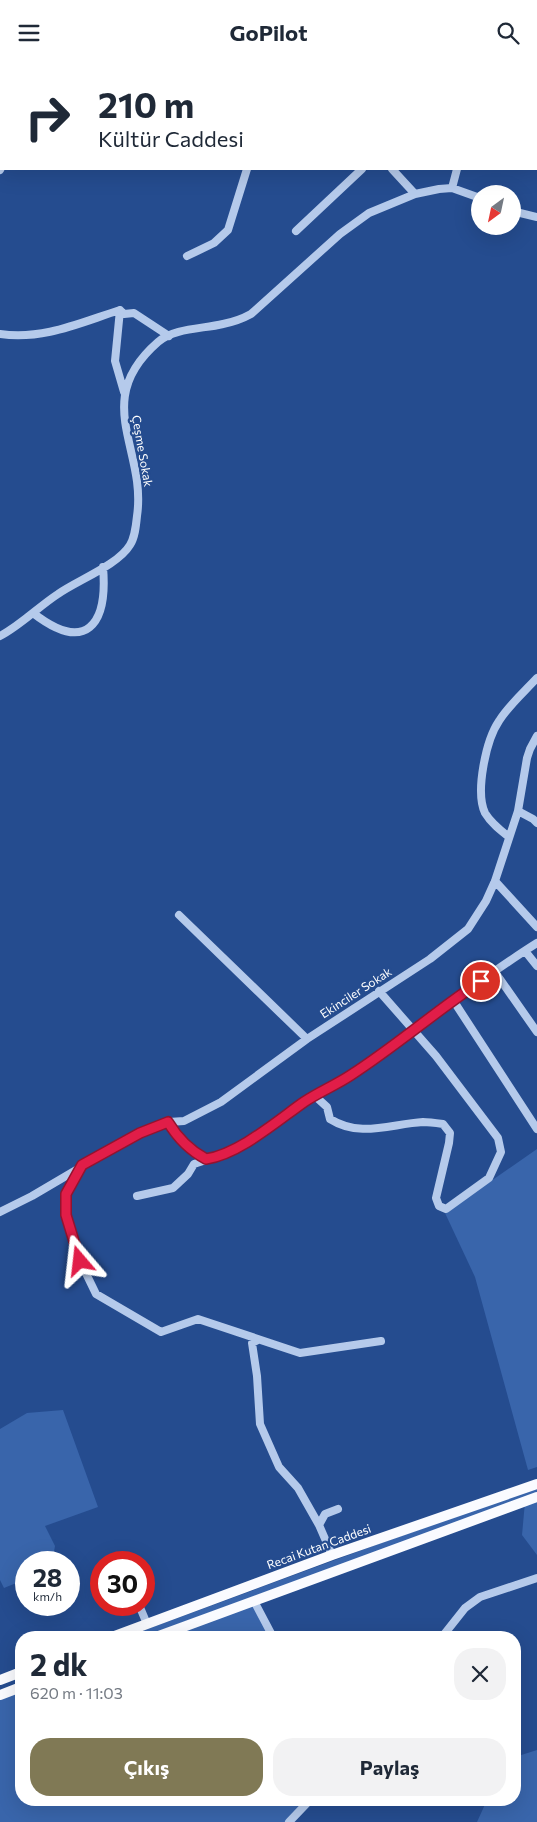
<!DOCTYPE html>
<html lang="tr">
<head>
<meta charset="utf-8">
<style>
	:root { --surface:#fff; --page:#f2f2f3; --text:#1f2937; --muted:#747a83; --accent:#807955 }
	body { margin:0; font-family:Commissioner,sans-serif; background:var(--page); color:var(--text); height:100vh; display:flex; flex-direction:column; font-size:19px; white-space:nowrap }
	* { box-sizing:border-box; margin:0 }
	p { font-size:16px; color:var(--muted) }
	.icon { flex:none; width:28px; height:28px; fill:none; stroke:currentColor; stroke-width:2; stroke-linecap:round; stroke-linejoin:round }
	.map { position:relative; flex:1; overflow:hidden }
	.details { position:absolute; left:15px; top:1566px; width:506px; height:175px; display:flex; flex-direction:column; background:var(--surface); border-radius:20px; box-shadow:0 5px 20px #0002 }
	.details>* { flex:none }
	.hud { position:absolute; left:0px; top:0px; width:538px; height:105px; box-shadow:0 5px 20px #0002; background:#fff; color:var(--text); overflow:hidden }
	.needle { width:32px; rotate:213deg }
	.controls { position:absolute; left:471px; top:120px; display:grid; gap:10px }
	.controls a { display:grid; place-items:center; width:50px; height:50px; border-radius:50%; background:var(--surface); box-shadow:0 5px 20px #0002; font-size:25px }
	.speed { position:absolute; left:15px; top:1486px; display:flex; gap:10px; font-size:25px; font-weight:700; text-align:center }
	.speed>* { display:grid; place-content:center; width:65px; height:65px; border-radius:50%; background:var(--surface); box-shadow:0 5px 20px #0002; line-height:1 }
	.speed small { font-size:12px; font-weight:400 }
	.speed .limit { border:8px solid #d22; background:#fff; color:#111 }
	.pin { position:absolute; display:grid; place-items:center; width:42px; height:42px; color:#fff; margin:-21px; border:2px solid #fff; border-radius:50%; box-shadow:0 1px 5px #0007 }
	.me { position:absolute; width:55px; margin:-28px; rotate:343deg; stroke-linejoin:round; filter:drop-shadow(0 0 4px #0008) }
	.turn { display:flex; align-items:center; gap:18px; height:105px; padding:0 15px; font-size:22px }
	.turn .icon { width:65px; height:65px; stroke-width:2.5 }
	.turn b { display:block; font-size:35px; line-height:42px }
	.round { display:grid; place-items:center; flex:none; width:52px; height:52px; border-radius:20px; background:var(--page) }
	.summary { display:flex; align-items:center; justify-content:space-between; height:85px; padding:0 15px }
	h1 { font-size:30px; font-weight:700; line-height:38px }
	.cta { display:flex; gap:10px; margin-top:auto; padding:10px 15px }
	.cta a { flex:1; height:58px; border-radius:20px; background:var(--accent); color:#fff; font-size:20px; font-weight:700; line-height:58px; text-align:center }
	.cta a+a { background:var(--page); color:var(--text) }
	header { display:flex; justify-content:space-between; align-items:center; height:65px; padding:0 15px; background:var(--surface); font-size:22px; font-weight:700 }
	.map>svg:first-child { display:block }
</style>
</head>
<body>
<header><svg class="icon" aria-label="menu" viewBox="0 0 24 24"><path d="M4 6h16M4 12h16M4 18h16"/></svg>GoPilot<svg class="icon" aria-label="search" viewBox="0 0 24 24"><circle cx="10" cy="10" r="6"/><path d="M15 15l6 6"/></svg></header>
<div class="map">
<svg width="537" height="1757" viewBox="0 0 537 1757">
	<rect width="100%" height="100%" fill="#254c8f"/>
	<path fill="#3965ab" d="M537,1084V1402L528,1405L475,1212L445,1148Z
		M63,1345L98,1442L45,1461L55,1481L52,1497L26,1498V1514L4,1523L0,1515V1364L27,1348Z
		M537,1423V1428L142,1572H126L384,1477Z
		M537,1432V1490L522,1470L525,1437Z
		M254,1536L277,1572H155Z
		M21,1622V1735H310L291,1757H0V1630Z
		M537,1685V1757H477L487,1735H515V1692Z"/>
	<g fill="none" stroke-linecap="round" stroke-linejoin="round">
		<path stroke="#b5caeb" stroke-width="8" d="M447,0L448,1
			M61,1L62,0
			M366,1L368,0
			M536,75H537
			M392,104L415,129
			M0,105L1,103
			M452,123L457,104
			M512,146L537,152
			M296,166L362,104
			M187,191L214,178L228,165L247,104
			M0,269C44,275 79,258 120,245
			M124,327L115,296L120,245L124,249L134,248L169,271
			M33,548C86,589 108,560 103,502
			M0,571C21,560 38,542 58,529C78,515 118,500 130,480C135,472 136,461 137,451C147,384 90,336 158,277C174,263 202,264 223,259C233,257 242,254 251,249L340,169L369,148L415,129L439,124L452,123L480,133
			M518,746L533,754L537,758
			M509,772C500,765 491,758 485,748C475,727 486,675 499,656C509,640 524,627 537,613
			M495,816L537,862
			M179,850L307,974
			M525,886L537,901
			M495,907L537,967
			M453,935L537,1064
			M315,1031L327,1042L330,1054C360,1073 390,1059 423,1057C429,1057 436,1058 443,1059L450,1068L449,1078L436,1133L439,1141L446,1144L489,1113L501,1087L498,1073L436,991L379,926
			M169,1057L176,1069L206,1095C240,1088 276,1056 304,1037C324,1024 346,1014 366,999C423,959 478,915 537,878
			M81,1102L65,1129L66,1150L80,1196L96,1229L161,1267L198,1254L300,1288L381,1276
			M137,1131L173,1123L188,1109L194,1099L206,1095
			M0,1147L32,1131L139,1068L169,1057L184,1056L221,1037L307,974L430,894L468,864L486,836L495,816L518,746L527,693L530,684L537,671
			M258,1275L252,1278L257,1311L260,1359L279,1402L298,1423L319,1460
			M332,1490L319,1460L325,1449L338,1444
			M254,1536L273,1572
			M139,1540L147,1559
			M442,1572L465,1543L480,1532L537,1513
			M289,1757L310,1735"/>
		<path stroke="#fafbff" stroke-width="10" d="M112,1572L332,1490L537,1419
			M156,1572L537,1432
			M0,1615L21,1607
			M0,1630L21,1622"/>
	</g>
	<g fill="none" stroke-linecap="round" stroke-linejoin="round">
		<g stroke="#92132f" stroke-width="12">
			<path id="route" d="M80,1196L66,1150V1129L82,1100L140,1068L168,1057C177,1072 191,1086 206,1094C239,1089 277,1056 304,1037C319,1027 336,1020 351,1010C396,981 436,946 481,916"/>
		</g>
		<use href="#route" stroke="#e11d48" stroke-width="9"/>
	</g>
	<g text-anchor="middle" stroke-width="4.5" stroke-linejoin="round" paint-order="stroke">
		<g font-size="12" fill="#fff" stroke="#254c8f">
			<text transform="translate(142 386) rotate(80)" y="4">Çeşme Sokak</text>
			<text transform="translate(356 928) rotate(-33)" y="4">Ekinciler Sokak</text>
			<text transform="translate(319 1482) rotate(-20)" y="4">Recai Kutan Caddesi</text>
		</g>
	</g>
</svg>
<div class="controls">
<a><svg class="needle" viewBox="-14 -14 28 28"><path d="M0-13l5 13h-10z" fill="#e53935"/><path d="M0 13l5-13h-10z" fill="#747a83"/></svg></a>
</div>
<div class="speed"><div>28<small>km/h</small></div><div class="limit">30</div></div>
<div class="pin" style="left:481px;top:916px;background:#d93025"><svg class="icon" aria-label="arrive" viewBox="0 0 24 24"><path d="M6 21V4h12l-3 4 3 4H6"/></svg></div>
<svg class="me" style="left:80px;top:1196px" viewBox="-20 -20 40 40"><path d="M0-17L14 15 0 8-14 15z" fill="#e11d48" stroke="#fff" stroke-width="4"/></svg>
<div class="hud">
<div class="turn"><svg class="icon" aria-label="right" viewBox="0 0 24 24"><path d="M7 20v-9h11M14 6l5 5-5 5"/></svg><div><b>210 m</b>Kültür Caddesi</div></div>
</div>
<section class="details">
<div class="summary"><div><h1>2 dk</h1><p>620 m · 11:03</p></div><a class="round"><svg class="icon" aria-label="close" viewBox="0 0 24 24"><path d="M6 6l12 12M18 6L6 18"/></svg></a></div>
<div class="cta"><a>Çıkış</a><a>Paylaş</a></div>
</section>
</div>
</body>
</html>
